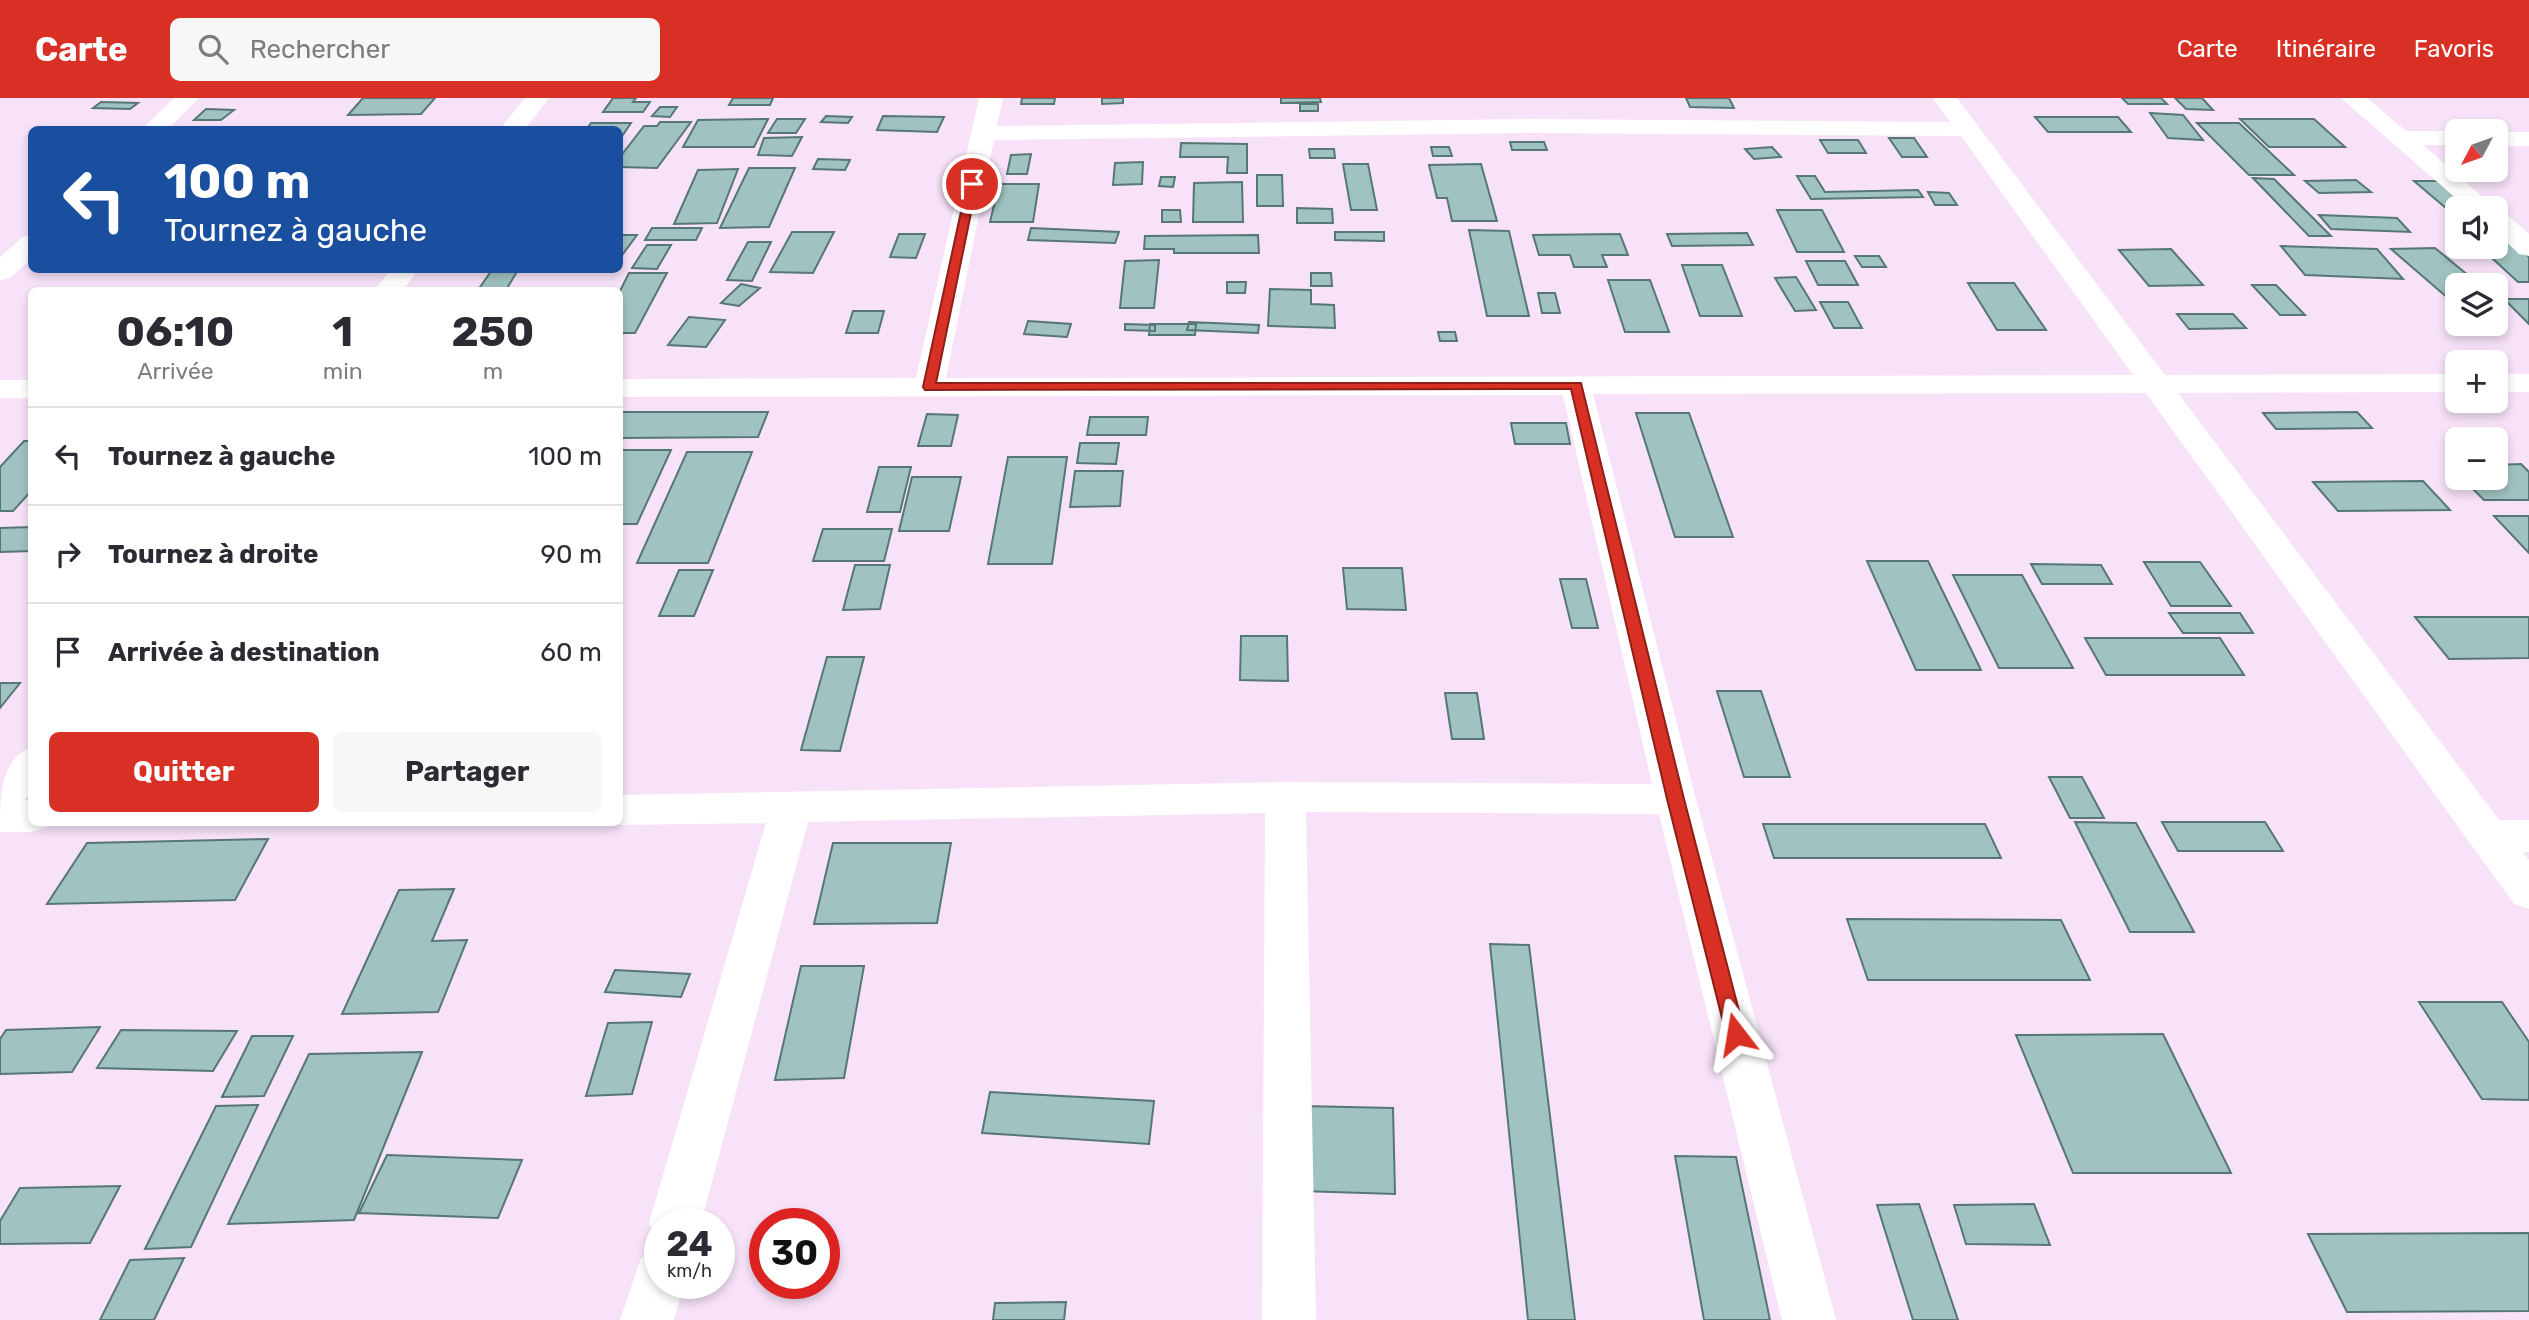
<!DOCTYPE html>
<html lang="fr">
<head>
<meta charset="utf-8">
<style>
	:root { --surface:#fff; --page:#f7f7f7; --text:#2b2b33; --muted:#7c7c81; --line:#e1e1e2; --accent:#d93025 }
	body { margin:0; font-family:Rubik,sans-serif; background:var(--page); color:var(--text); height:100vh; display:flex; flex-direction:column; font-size:26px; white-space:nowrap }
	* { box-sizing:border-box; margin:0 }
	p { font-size:23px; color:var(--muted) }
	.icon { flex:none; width:38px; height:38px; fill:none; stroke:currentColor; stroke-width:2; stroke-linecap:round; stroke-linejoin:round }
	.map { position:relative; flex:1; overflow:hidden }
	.sheet { position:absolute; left:28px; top:189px; width:595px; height:539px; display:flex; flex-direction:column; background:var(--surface); border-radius:10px; box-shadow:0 4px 10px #0003 }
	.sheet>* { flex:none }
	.banner { position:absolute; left:28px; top:28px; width:595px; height:147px; border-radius:10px; box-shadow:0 4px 10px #0003; background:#1a4fa0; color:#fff; overflow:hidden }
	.needle { width:46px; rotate:229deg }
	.fabs { position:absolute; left:2445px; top:21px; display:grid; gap:14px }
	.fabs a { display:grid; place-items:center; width:63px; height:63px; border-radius:10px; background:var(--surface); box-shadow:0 4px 10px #0003; font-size:35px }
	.speed { position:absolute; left:644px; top:1110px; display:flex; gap:14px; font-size:35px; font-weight:700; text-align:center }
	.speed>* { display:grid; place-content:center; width:91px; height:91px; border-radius:50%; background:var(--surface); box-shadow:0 4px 10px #0003; line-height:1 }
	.speed small { font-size:18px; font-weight:400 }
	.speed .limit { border:10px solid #d22; background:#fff; color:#111 }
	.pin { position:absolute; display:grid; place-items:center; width:60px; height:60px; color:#fff; margin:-30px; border:4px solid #fff; border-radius:50%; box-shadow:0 2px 7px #0007 }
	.me { position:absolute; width:77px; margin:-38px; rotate:346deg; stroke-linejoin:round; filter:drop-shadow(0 0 5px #0008) }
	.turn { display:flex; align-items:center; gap:24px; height:147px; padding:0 21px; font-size:32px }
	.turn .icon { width:91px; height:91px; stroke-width:2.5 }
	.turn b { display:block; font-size:49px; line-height:60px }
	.eta { display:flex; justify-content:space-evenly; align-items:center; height:119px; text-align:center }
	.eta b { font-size:42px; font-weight:700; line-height:49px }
	.action { display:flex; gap:14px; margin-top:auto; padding:14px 21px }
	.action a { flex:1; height:80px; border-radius:10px; background:var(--accent); color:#fff; font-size:28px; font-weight:700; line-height:80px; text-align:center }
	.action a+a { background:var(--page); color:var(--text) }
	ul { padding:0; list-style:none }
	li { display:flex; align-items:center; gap:21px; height:98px; padding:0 21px; border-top:2px solid var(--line) }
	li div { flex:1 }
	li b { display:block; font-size:26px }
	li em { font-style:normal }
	header { display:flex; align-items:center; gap:42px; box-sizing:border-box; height:98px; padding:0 35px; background:var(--accent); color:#fff }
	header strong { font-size:33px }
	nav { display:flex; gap:38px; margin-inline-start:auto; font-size:24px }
	.search { width:490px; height:63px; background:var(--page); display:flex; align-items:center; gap:18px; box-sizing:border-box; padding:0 24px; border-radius:10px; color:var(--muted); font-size:26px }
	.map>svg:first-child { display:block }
</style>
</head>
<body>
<header>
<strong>Carte</strong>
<div class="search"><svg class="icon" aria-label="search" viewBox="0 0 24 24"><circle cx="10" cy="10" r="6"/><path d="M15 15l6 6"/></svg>Rechercher</div>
<nav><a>Carte</a><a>Itinéraire</a><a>Favoris</a></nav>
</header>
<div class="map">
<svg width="2529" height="1222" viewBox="0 0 2529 1222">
	<rect width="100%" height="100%" fill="#f7e2f9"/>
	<path fill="#a0c3c1" stroke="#567775" stroke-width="2" d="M363,0H435L421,16L348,17Z
		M613,0H636L633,4H650L643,14H603Z
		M733,0H773L770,7H729Z
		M1022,0H1055L1054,6H1021Z
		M1102,0H1123V5L1102,6Z
		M1281,0H1320L1321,4L1281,5Z
		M1686,0H1729L1734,10L1690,9Z
		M2122,0H2161L2167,6H2128Z
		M2175,0H2202L2213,12L2186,11Z
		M101,4L138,5L130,11L93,10Z
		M1300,6H1318V13H1300Z
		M660,9H677L670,19L652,18Z
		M206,11L234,12L221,22H194Z
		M2150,15L2183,17L2203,42L2168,40Z
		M826,18L852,19L848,25L821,24Z
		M883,18L944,19L937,34L877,32Z
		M2035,19H2118L2131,34H2048Z
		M768,21L754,49H683L698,22Z
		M777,21H805L796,35H768Z
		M2240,21H2314L2345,49H2269Z
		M660,24H691L657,70L620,69V59L644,28H657Z
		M591,25H631L620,41V32H586Z
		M2197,25H2239L2294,77H2249Z
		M802,39L792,58L758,57L764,40Z
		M1889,40H1914L1927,59H1902Z
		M1820,42H1858L1866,55H1828Z
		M1510,44H1544L1547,52H1512Z
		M1181,45L1247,46V75H1227L1228,59H1180Z
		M1431,49H1449L1452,58H1433Z
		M1772,49L1781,59L1754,61L1745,51Z
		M1309,51H1334L1335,60H1310Z
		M1031,56L1027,76H1007L1011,57Z
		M818,61L850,62L845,72L813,71Z
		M1143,64L1142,86L1113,87L1115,65Z
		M1343,66H1368L1377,112H1351Z
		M1481,66L1497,123H1452L1447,100H1437L1429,67Z
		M749,70H795L769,129L720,130Z
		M738,71L717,125L674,126L698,72Z
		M1257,77H1282L1283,108H1257Z
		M1797,78H1815L1825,94L1918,92L1923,99L1811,101Z
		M1161,79H1175L1173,89L1159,88Z
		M2253,80L2274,81L2331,138H2309Z
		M2356,82L2371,94L2319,95L2305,83Z
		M2414,83H2437L2471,110L2447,111Z
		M1242,84L1243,124H1193L1194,85Z
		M999,86H1039L1033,124H990Z
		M1928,94L1949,95L1957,107H1935Z
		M1297,110L1332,111L1333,125H1297Z
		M1162,112H1180L1181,124H1162Z
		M1777,112H1822L1844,154H1797Z
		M2319,117L2397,120L2410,134L2331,131Z
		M652,130H702L696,142H645Z
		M1031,130L1119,134L1115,145L1028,142Z
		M1469,132L1509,133L1529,218H1487Z
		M792,134H834L813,175L770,174Z
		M1335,134H1384V143L1335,142Z
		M1747,135L1753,147L1672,148L1667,136Z
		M899,136H925L916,160L890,159Z
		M1620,136L1628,157H1602L1607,169H1574L1570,157H1539L1533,137Z
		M620,137H637L620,160Z
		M1258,137L1259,155H1174V151H1144L1145,138Z
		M2496,143L2512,144L2529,159V184H2518L2480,149H2496Z
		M748,144H771L752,183L727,182Z
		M647,147H671L657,171L632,170Z
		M2281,148L2377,151L2403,181L2305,177Z
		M2435,150L2480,187H2457V200L2449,201L2391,151Z
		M2171,151L2203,187L2149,188L2119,152Z
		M1855,158H1879L1886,169H1862Z
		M1159,162L1154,210H1120L1125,163Z
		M1806,163H1845L1858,187H1818Z
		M1682,167H1722L1742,218H1700Z
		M492,172H518L506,192H478Z
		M629,175H667L635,235H620V193Z
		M1311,175H1331L1332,188H1311Z
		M1796,179L1816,212L1795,213L1775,180Z
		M1608,182H1650L1669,234H1625Z
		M1227,184H1246L1245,195H1227Z
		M1968,185H2014L2046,232H1997Z
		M741,186L760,190L739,208L721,205Z
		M2252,187H2276L2305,217H2280Z
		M1270,191L1311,192V206L1334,207L1335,230L1268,228Z
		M1538,195H1555L1560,215H1542Z
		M2504,201H2529V226Z
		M1820,204H1848L1862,230H1834Z
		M853,213H884L878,235H846Z
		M2177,216H2233L2246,230L2189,231Z
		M689,219L725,222L706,249L668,247Z
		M1028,223L1071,226L1067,239L1024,236Z
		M1189,224L1259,227L1258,235L1187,232Z
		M1125,226L1155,227V233L1125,232Z
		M1150,226H1196L1195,237H1149Z
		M1438,234H1455L1457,243H1440Z
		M768,314L758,339L620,340V314Z
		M2357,314L2372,330L2276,331L2263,315Z
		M1636,315H1689L1733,439H1675Z
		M927,316L958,317L951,348H918Z
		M1090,319H1148L1146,337H1087Z
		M1511,325H1566L1570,346H1515Z
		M24,343H32V392L13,413H0V369Z
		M1080,345H1119L1116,366L1077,365Z
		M620,352H671L637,426H620Z
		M687,354H752L708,465H637Z
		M1008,359H1067L1052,466H988Z
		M2521,366L2529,374V402H2484L2462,380H2496V367Z
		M879,369H911L900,414H867Z
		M1075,373H1123L1120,408L1070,409Z
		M912,379H961L949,433H899Z
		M2423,383L2450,412L2338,413L2313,384Z
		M2494,418H2529V455Z
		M32,429V453L0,454V430Z
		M823,431H892L884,463H813Z
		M1867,463H1928L1981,572H1916Z
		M2144,464H2200L2231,508H2171Z
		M2031,466L2101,467L2112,486H2042Z
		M855,467H890L880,511L843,512Z
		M1343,470H1402L1406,512L1347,511Z
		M679,472H713L694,518H659Z
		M1953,477H2022L2073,570H1999Z
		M1560,481H1586L1598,530H1572Z
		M2169,515H2240L2253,535H2183Z
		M2415,519H2529V560L2449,561Z
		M1241,538H1287L1288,583L1240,582Z
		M2085,540H2220L2244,577H2106Z
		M827,559H864L840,653L801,652Z
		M0,585H20L0,610Z
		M1717,593H1761L1790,679H1744Z
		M1445,595H1477L1484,641H1452Z
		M2049,679H2082L2104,720H2070Z
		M2075,724L2136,725L2194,834H2130Z
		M2162,724H2265L2283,753H2178Z
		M1763,726H1985L2001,760H1774Z
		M268,741L235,802L47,806L87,745Z
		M833,745H951L937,825L814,826Z
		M454,791L432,843L467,842L438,914L342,916L399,792Z
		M1847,821L2061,822L2090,882H1868Z
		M1490,846L1529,847L1575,1222H1528Z
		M801,868H864L844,980L775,982Z
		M615,872L690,876L681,899L605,894Z
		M2419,904H2502L2529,944V1002L2482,1001Z
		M652,924L632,996L586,998L608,925Z
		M100,929L72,974L0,976V941L6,932Z
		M121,932L237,933L213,973L97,970Z
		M2163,936L2231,1075H2073L2016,937Z
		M252,938H293L264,998L222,999Z
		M422,954L354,1122L228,1126L309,956Z
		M990,994L1154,1003L1149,1046L982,1035Z
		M258,1007L191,1149L145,1151L216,1008Z
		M1302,1008L1393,1010L1395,1096L1301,1093Z
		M387,1057L522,1062L498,1120L359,1115Z
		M1675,1058L1736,1059L1770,1222H1704Z
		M120,1088L90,1145L0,1146V1123L20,1090Z
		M1919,1106L1958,1222H1913L1877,1107Z
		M2034,1106L2050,1147L1966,1146L1954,1107Z
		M2529,1135V1213L2347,1214L2308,1136Z
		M184,1160L154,1222H100L130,1162Z
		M1066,1204L1064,1222H993L995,1205Z"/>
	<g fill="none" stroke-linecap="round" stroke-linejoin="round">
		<path fill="#fff" fill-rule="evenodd" d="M174,0H199L167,32H141Z
			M525,0H549L524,32H499Z
			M979,0H1003L997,28L1533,21L1950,24L1933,0H1957L2165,277L2457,276V294L2178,295L2499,722H2529V754H2523L2529,762V811L2514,806L2146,295L1593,296L1696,701L1836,1222H1782L1659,716L1306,714L1316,1222H1262L1265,715L808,724L701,1125H660V1143L657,1142L649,1125L766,725L620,727L611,724H620V697L1285,684L1652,686L1563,297L620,299V281L916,280ZM1533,35L1961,38L2133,277L946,280L994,42Z
			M2341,0H2367L2406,33H2459L2457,47H2423L2495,110H2467Z
			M2496,34H2529V48H2496Z
			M2496,113L2505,115L2529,136V158L2519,156L2496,134Z
			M32,137V160L10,180L0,182V159L23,139Z
			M390,172H418L403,192H375Z
			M2496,276H2529V294H2496Z
			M0,282H32V300H0Z
			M32,649V692L24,702H32V724H49L47,729L32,734H0C0,699 0,661 32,649Z
			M660,1153V1185H684L674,1222H620L641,1160Z"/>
	</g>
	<path fill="#d93025" stroke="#8d1f18" stroke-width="2" d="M972,83L977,86L936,285H1581L1684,701L1745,936L1743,942L1736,944L1729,942L1726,936L1667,701L1571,291L925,292L923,289L967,86Z"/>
</svg>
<div class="fabs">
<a><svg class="needle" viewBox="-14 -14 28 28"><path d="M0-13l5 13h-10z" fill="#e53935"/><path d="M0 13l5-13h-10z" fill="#7c7c81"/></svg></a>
<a><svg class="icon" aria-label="sound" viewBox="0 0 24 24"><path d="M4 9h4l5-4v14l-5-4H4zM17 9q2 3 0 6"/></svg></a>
<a><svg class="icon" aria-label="layers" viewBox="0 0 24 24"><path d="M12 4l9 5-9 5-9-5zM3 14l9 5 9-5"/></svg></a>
<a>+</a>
<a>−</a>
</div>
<div class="speed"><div>24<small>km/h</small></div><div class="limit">30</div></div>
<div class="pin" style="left:972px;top:86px;background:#d93025"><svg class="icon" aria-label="arrive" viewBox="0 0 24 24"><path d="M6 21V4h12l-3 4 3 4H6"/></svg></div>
<svg class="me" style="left:1736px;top:936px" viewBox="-20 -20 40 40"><path d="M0-17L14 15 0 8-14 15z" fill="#d93025" stroke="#fff" stroke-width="4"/></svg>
<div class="banner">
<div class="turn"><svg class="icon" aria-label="left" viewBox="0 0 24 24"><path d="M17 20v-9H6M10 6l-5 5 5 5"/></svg><div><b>100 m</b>Tournez à gauche</div></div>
</div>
<section class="sheet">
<div class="eta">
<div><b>06:10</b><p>Arrivée</p></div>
<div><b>1</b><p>min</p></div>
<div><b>250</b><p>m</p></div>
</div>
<ul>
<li><svg class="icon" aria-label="left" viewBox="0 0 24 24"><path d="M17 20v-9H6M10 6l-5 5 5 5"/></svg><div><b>Tournez à gauche</b></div><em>100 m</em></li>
<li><svg class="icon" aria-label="right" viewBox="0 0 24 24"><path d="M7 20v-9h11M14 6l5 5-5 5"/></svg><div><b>Tournez à droite</b></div><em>90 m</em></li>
<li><svg class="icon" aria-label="arrive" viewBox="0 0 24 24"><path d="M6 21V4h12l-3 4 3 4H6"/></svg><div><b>Arrivée à destination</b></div><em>60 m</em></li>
</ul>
<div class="action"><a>Quitter</a><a>Partager</a></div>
</section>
</div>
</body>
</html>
